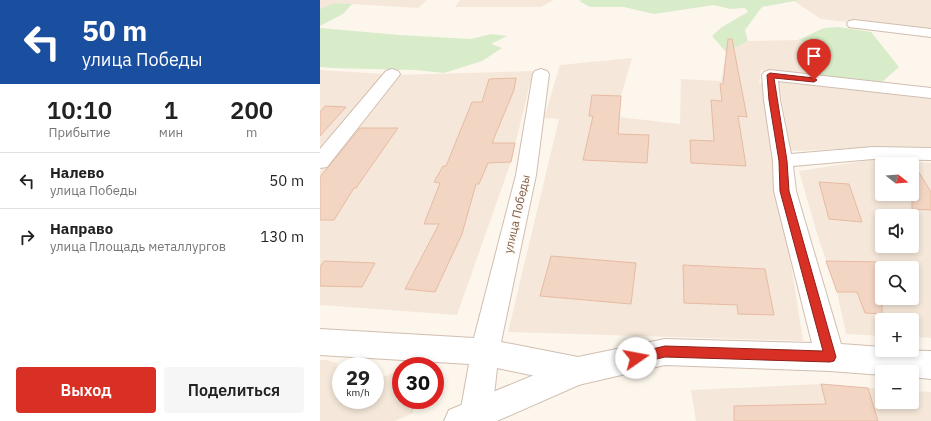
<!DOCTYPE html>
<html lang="ru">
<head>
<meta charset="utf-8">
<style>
	:root { --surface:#fff; --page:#f6f6f6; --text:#222; --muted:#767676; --line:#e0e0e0; --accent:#d93025 }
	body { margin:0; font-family:"IBM Plex Sans",sans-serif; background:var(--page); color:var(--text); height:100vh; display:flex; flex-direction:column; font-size:15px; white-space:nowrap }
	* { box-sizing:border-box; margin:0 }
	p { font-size:13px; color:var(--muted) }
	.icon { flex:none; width:22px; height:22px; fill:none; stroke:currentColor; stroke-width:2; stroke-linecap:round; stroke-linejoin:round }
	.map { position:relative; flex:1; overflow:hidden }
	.sheet { display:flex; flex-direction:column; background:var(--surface); width:320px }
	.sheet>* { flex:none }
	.hud { background:#1a4fa0; color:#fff; overflow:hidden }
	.needle { width:26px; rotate:107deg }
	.buttons { position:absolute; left:555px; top:157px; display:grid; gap:8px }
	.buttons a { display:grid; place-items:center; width:44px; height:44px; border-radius:4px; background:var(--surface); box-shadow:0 2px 6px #0003; font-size:20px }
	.speed { position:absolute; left:12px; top:357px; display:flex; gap:8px; font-size:20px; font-weight:700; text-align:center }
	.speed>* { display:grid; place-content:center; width:52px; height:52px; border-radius:50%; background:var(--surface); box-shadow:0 2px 6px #0003; line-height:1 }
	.speed small { font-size:10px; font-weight:400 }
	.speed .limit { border:6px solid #d22; background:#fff; color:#111 }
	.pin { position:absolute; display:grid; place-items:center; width:34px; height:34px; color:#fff; margin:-41px -17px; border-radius:50% 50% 50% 0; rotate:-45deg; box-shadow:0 0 4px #0007 }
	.pin .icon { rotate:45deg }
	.me { position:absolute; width:44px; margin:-22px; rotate:78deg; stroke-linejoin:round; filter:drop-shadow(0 0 3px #0008) }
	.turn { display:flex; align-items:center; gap:14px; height:84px; padding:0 16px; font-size:18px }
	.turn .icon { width:52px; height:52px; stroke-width:2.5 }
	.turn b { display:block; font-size:28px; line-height:34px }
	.eta { display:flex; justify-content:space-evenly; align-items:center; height:68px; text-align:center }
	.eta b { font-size:24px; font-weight:600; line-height:28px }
	.cta { display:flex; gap:8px; margin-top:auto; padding:8px 16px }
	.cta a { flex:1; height:46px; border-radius:4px; background:var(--accent); color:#fff; font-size:16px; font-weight:600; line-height:46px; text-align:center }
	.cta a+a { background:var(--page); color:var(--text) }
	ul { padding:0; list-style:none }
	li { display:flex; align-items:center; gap:12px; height:56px; padding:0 16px; border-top:1px solid var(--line) }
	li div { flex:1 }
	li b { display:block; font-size:15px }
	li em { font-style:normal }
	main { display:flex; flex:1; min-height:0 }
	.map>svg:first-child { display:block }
</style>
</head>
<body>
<main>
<section class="sheet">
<div class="hud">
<div class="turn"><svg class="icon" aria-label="left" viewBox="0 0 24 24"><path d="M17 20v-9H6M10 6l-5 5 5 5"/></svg><div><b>50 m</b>улица Победы</div></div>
</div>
<div class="eta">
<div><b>10:10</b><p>Прибытие</p></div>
<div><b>1</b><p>мин</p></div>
<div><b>200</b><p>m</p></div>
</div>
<ul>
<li><svg class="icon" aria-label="left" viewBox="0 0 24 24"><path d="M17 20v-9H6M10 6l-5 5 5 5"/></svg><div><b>Налево</b><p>улица Победы</p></div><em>50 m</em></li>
<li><svg class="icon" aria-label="right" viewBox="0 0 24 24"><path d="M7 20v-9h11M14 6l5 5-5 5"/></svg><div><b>Направо</b><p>улица Площадь металлургов</p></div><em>130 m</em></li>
</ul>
<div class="cta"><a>Выход</a><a>Поделиться</a></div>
</section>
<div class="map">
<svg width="611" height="421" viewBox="0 0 611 421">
	<rect width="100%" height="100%" fill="#fdf6ec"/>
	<path fill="#f5e8da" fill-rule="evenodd" d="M0,0H107L98,8L15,3L0,9Z
		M140,0H234L221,7H135Z
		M480,0H611V31L501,19L474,1Z
		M478,40L485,43L490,75L441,70L439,83H443L483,341L188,332L239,119L224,118L240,65L312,58L301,96L299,117L360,124L361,79L401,81L406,52L428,41Z
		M0,70L65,74L0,150Z
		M213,71L191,162L137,315L0,305V172L75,75Z
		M458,80L611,98V149L549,148L471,151Z
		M557,159L611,163V338L592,337V320H562V336L526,334L517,292L498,237L479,171ZM562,164H592V194H562ZM562,216H592V246H562ZM562,268H592V298H562Z
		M0,360H6L17,363L16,394L21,393V400H55V380L81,370V400H93V413L75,421H0Z
		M501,384L562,389V402H592V391L611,392V421H376L371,390Z"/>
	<path fill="#d8ecc9" d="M262,0H480L442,7L425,30L428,41L406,52L392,36L402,27L428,12L425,8L410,9L394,5L334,14L304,7H270L259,1Z
		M15,3L32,4L23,14L0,26V9Z
		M519,27L551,32L579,67L562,82L490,75L485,43L478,40L504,28Z
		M0,28L79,35L151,39L171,34L187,36L171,44L182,48L162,61L124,73L96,70L11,68L0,67Z"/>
	<path fill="#f3d5c3" stroke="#e6bba3" d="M408,39H412L427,117L418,116L426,166L371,163L370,140L394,141L391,100L402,101L400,84H403Z
		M196,78L194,90L172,143H195L191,162L168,163L159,184H156L142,234L115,292L85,289L119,224H104L120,183L114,182L123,166H126L152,102H162L169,79Z
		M272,95L301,96L298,134L329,135L327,163L263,160L273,116H269Z
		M5,106L26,107L0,136V112Z
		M40,128H78L36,188H34L14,220H0V177Z
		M592,161L611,192V210L592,209Z
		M499,182L529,184L542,222L509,219Z
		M231,256L316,263L311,304L220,296Z
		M4,261L55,263L42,287L0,286V267Z
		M506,261L559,262L562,270V314L545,313L537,292H517Z
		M363,265L445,269L454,315L418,314L417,305L364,303Z
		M501,384L548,388L558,421H414V406L506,404Z"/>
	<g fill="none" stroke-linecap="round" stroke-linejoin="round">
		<g stroke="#d1beb0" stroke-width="2">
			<path id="minor" d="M534,20L611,29V37L529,27L527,24L529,21Z
				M72,69L78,71L80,74L78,77L7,167L0,168V149L66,71Z
				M221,69L227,71L229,74L216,175L181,342L258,357L345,339L492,343L454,191L453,161L444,100L442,75L444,72L450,70L611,88V98L458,81L460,100L471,154L553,147L611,148V160L553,159L473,166L476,191L521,344L562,347V350L611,351V379L592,377V372H562V375L510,371L345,365L258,385L177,368L172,414L169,421H143L140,414L149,364L0,355V329L154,338L196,175L213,74L215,71Z"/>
		</g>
		<g stroke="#d1beb0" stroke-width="2">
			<path id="tertiary" d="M258,357L268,361L273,371L268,381L177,421H124L129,410Z"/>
		</g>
		<use href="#minor" fill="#fff" fill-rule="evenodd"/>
		<use href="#tertiary" fill="#fff" fill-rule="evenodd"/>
	</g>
	<path fill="#d93025" stroke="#8d1f18" d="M450,73L494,78L497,80L494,82L454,78L467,161L469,191L516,357L514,361L510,362L345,357L316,364L311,362L310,358L311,354L345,346L503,351L460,191L459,161L449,100L447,75Z"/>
	<g text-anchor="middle" stroke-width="3" stroke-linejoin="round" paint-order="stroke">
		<g font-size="12" fill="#7a5c4d" stroke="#fffaf3">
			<text transform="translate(197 214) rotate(-77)" y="4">улица Победы</text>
		</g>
	</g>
</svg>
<div class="buttons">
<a><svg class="needle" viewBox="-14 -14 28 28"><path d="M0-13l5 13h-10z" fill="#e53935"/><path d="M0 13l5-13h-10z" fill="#767676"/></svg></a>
<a><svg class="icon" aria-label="sound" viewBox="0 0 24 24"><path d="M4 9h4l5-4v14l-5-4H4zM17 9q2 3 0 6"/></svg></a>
<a><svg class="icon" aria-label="search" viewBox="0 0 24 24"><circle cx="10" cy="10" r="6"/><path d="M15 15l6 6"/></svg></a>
<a>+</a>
<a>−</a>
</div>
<div class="speed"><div>29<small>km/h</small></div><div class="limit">30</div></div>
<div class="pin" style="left:494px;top:80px;background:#d93025"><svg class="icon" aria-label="arrive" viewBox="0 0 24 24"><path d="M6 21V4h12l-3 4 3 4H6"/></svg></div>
<svg class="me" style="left:316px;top:358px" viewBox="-20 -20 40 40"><circle r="19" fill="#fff"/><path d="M0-13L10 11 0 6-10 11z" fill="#d93025"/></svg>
</div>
</main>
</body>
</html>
